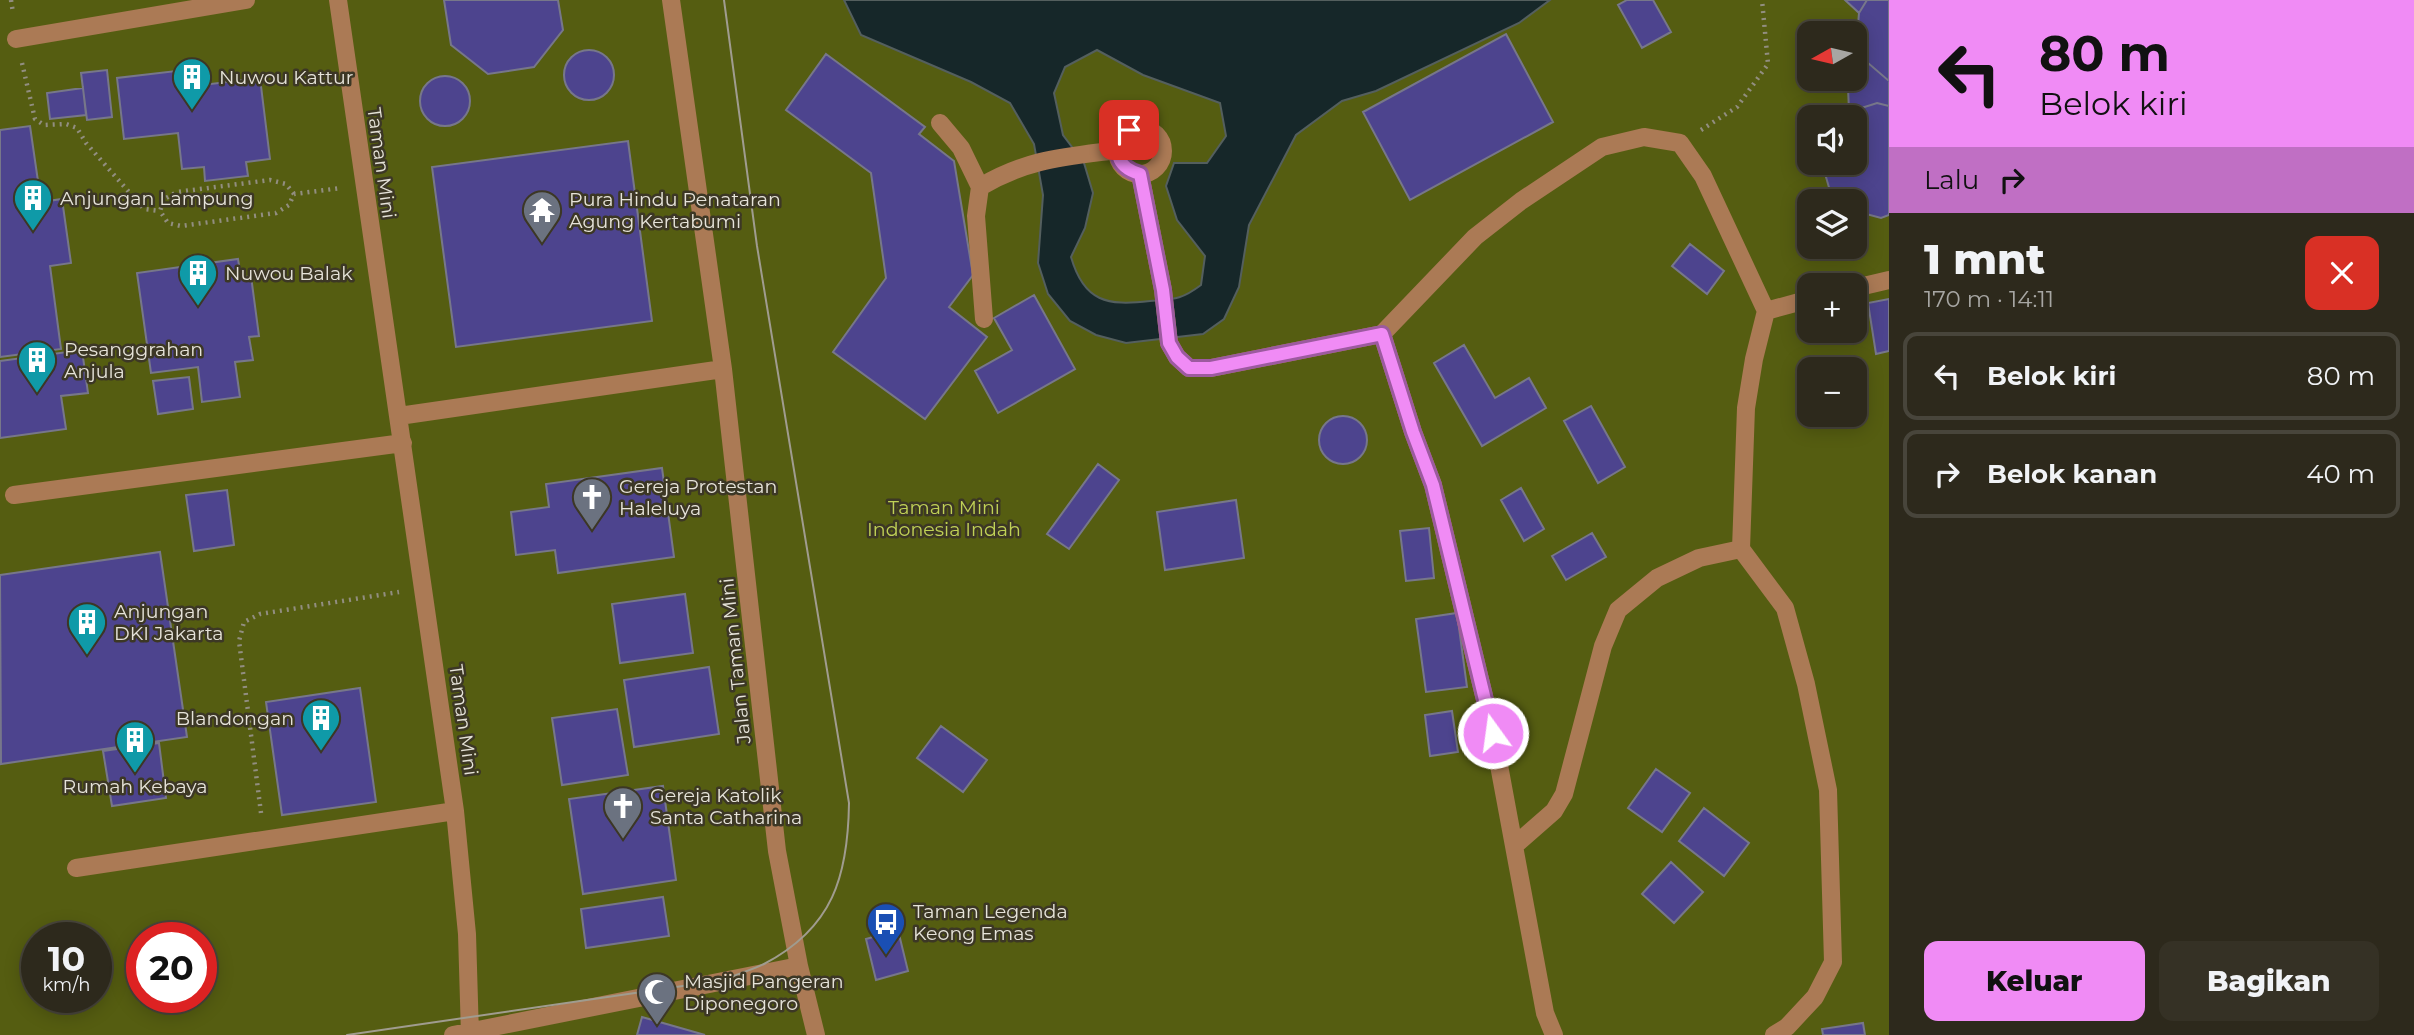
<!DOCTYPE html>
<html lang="id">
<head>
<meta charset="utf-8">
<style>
	:root { --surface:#2d291c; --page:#353125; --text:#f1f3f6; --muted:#a7a6a3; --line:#48453b; --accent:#f08bf5 }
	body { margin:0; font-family:Montserrat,sans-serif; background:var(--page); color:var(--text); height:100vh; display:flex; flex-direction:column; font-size:26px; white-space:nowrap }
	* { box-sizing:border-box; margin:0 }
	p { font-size:23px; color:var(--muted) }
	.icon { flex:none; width:38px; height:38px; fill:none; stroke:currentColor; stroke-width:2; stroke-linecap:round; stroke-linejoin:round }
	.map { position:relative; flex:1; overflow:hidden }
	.sheet { display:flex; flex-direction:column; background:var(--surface); width:525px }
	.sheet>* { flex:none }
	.hud { background:#f08bf5; color:#111; overflow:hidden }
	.needle { width:46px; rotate:262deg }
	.buttons { position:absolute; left:1797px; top:21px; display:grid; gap:14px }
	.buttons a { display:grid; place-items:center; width:70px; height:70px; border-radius:14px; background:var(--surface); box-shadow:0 4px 18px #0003,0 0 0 2px var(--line); font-size:35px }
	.speed { position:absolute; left:21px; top:922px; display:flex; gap:14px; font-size:35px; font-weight:700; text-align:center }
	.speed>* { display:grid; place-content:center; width:91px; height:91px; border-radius:50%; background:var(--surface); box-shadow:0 4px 18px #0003,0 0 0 2px var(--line); line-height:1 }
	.speed small { font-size:18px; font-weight:400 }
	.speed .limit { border:10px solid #d22; background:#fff; color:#111 }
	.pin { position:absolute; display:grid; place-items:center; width:60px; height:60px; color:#fff; margin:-30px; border-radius:14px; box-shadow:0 4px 10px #0006 }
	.me { position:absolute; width:77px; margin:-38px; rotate:346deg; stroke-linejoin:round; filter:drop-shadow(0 0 5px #0008) }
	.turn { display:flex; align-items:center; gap:24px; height:147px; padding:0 35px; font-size:32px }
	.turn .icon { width:91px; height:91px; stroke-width:2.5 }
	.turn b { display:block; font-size:49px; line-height:60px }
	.then { display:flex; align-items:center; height:66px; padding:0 35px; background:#0003; gap:14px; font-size:26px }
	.round { display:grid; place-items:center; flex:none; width:74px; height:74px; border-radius:14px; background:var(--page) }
	.summary { display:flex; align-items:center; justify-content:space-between; height:119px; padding:0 35px }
	h1 { font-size:42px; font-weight:800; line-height:52px }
	.button { display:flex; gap:14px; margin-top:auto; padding:14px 35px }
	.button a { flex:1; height:80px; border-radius:14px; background:var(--accent); color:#111; font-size:28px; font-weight:800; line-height:80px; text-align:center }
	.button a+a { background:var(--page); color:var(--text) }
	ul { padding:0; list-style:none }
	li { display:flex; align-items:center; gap:21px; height:88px; margin:0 14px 10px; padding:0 21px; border:4px solid var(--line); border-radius:14px }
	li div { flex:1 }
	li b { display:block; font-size:26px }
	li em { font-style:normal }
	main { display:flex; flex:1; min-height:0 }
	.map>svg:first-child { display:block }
</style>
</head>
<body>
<main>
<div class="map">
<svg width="1889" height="1035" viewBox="0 0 1889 1035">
	<rect width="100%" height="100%" fill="#3c3725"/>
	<path fill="#555d11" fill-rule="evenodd" d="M0,0H1889V1035H0ZM1810,33H1855V79H1810ZM1810,117H1855V163H1810ZM1810,201H1855V247H1810ZM1810,285H1855V331H1810ZM1810,369H1855V415H1810ZM37,938H96V998H37ZM142,938H201V998H142Z"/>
	<path fill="#162729" stroke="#545f5e" stroke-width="2" fill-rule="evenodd" d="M844,0H1550L1519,23L1376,91L1342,101L1296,135L1249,225L1239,287L1224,319L1203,334L1126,343L1096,335L1070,321L1048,294L1038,263L1043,195L1034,144L1010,103L971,82L861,35ZM1097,50L1143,75L1220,103L1226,136L1207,163H1174L1166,186L1177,220L1205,256L1201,285C1181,300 1174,299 1150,301C1107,306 1084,302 1071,257L1085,228L1093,193L1084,163L1063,135L1054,93L1065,67Z"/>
	<path fill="#4d448e" stroke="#77778a" stroke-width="2" d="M444,0H558L563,30L534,67L488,74L451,45Z
		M1627,0H1653L1671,32L1642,48L1618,5Z
		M1845,0H1889V215L1881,218L1855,211V201H1842L1830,191L1822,163H1855V117H1844L1849,112L1848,87L1868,63L1857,36L1859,13Z
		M1867,0H1889V81L1868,63L1857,36L1859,13Z
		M1506,34L1553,122L1410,200L1363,112Z
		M564 75a25 25 0 1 1 50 0a25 25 0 1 1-50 0Z
		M826,54L925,127L919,134L954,161L973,275L949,307L987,337L925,419L833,352L886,278L871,173L786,110Z
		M107,70L112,117L87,120L81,73Z
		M176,71L178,88L260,78L270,159L246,162L248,176L205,181L204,167L182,169L178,133L124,139L117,78Z
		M420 101a25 25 0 1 1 50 0a25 25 0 1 1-50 0Z
		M83,88L86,115L50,119L47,93Z
		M1877,103L1889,106V215L1881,218L1855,211V201H1842L1830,191L1822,163H1855V117H1844L1849,112Z
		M30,126L41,202L62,199L71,263L50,266L61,349L0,357V130Z
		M628,141L652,321L456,347L432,167Z
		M1690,244L1724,271L1707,294L1672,266Z
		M238,259L241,278L251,276L259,336L249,337L253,360L235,362L240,397L202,402L198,367L151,373L137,273Z
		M1034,295L1075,369L998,413L975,371L1012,350L994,318Z
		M1889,299V351L1876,354L1868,303Z
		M1464,345L1495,398L1529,378L1546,408L1482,446L1434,363Z
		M82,350L88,393L61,396L66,429L0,438V361Z
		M189,377L193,409L158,414L153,381Z
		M1591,406L1625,467L1598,483L1564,421Z
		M1319 440a24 24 0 1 1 48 0a24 24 0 1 1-48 0Z
		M1098,464L1119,480L1069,549L1047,534Z
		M662,468L674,557L558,573L555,550L516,555L511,512L549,507L546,484Z
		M1521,488L1544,529L1524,541L1501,500Z
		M227,490L234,545L194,551L186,495Z
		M1236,500L1244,558L1165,570L1157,512Z
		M1429,528L1434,578L1406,581L1400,531Z
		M1592,533L1606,557L1566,580L1552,556Z
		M160,552L187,737L1,764L0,575Z
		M685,594L693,653L620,663L612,604Z
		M1457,613L1467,687L1426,692L1416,619Z
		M709,667L719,734L634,747L624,680Z
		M360,688L376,802L282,815L266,702Z
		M617,709L628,775L562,785L552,718Z
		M1452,711L1458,752L1430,756L1425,715Z
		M941,726L987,760L963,792L917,758Z
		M159,743L166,798L112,806L103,751Z
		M1656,769L1690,793L1662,832L1628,808Z
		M663,786L676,880L583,894L569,799Z
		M1704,808L1749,843L1724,876L1679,841Z
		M1671,862L1703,892L1674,923L1642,894Z
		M663,897L669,936L586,948L581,909Z
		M898,930L908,971L876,980L866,939Z
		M642,1017L705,1035H637Z
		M1863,1023L1865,1035H1823L1822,1029Z"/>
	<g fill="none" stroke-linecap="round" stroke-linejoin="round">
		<path stroke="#928e80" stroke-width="4.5" stroke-dasharray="2 5" stroke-linecap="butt" d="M11,0L13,13
			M22,63L35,119L44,125L66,124L77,128L86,143L144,209L160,211
			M1701,130L1737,107L1768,64L1762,0
			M294,194L286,184L270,180L177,192L164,199L160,211L168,223L181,226L276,213L289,205L294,194L341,188
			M261,813L239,641L244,622L260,614L399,592"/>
		<path stroke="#ab7a55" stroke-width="18" d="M338,0L455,811L467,934L470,1035
			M16,39L246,0
			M940,123L961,148L980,187
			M1117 151a23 23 0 1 1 46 0a23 23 0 1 1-46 0Z
			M1140,174L1163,290L1169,343L1177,357L1189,368H1211L1382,334L1475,237L1521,201L1602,147L1644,137L1680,143L1703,176L1766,311L1754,359L1746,408L1741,549
			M1855,288L1889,280
			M1766,311L1810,299
			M984,319L976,216L980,187C1027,159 1064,157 1117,150
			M1382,334L1413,432L1433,485L1493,733L1545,1013L1554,1035
			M399,416L723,369
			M14,495L403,443
			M1514,846L1554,811L1564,794L1603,646L1618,610L1657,578L1699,558L1741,549L1785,608L1806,684L1828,790L1833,962L1815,997L1787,1027L1774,1035
			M76,868L455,811
			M799,966L816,1035
			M453,1035L799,966L777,851L723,369L671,0"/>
		<path stroke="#a09c8f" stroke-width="2" d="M347,1035L724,980C737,974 752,970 764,964C833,928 848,876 849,803L757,246L724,0"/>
	</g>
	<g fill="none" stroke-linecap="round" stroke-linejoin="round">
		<g stroke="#9c5a9f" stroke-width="18">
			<path id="route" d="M1129,130C1110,148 1116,167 1140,174L1163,290L1169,343L1177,357L1189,368H1211L1382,334L1413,432L1433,485L1493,733"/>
		</g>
		<use href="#route" stroke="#f08bf5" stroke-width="12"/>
	</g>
	<defs>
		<g id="building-pin" transform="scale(2.0125)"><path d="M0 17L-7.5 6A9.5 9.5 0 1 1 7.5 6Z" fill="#0f9aa8" stroke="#3c3725"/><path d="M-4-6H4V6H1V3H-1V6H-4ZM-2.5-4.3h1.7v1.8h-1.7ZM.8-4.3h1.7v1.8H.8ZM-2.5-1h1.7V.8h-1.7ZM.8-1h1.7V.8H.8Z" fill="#fff"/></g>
		<g id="temple-pin" transform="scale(2.0125)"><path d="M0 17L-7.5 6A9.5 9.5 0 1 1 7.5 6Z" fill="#6b7280" stroke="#3c3725"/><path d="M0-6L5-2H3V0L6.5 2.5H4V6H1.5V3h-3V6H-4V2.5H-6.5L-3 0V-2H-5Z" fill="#fff"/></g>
		<g id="church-pin" transform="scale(2.0125)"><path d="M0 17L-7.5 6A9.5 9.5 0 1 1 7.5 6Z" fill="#6b7280" stroke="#3c3725"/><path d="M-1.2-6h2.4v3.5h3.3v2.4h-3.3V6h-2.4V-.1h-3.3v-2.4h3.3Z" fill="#fff"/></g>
		<g id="bus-pin" transform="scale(2.0125)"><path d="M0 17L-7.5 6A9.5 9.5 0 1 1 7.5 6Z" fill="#1a4fb4" stroke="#3c3725"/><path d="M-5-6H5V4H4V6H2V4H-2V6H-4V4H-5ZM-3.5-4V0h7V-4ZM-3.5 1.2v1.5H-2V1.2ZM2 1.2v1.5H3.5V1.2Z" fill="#fff"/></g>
		<g id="mosque-pin" transform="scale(2.0125)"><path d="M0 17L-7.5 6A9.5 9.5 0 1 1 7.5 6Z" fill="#6b7280" stroke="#3c3725"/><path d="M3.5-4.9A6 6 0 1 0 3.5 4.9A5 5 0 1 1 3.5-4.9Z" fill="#fff"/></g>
	</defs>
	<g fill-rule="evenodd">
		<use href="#building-pin" x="192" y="77"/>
		<use href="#building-pin" x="33" y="198"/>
		<use href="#temple-pin" x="542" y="210"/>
		<use href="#building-pin" x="198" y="273"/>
		<use href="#building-pin" x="37" y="360"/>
		<use href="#church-pin" x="592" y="497"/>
		<use href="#building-pin" x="87" y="622"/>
		<use href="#building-pin" x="321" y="718"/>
		<use href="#building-pin" x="135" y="740"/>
		<use href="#church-pin" x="623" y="806"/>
		<use href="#bus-pin" x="886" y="922"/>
		<use href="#mosque-pin" x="657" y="992"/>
	</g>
	<g text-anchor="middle" stroke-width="5" stroke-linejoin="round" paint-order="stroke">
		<g font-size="19" fill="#e6e3d9" stroke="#3c3725" text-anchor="start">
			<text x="219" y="84">Nuwou Kattur</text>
			<text x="60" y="205">Anjungan Lampung</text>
			<text x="569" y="206">Pura Hindu Penataran<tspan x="569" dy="22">Agung Kertabumi</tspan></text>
			<text x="225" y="280">Nuwou Balak</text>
			<text x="64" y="356">Pesanggrahan<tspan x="64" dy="22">Anjula</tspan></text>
			<text x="619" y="493">Gereja Protestan<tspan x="619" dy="22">Haleluya</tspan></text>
			<text x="114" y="618">Anjungan<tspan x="114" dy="22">DKI Jakarta</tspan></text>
			<text x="294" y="725" text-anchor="end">Blandongan</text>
			<text x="135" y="793" text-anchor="middle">Rumah Kebaya</text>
			<text x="650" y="802">Gereja Katolik<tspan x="650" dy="22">Santa Catharina</tspan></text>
			<text x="913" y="918">Taman Legenda<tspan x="913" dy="22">Keong Emas</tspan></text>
			<text x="684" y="988">Masjid Pangeran<tspan x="684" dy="22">Diponegoro</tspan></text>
		</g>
		<g font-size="19" fill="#e6e3d9" stroke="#3c3725">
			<text transform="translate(382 163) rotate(82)" y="7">Taman Mini</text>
			<text transform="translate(735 661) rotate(-96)" y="7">Jalan Taman Mini</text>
			<text transform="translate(464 720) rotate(82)" y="7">Taman Mini</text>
		</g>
		<g font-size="19" fill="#c0d156" stroke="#3c3725">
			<text x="944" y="514">Taman Mini<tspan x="944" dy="22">Indonesia Indah</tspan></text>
		</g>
	</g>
</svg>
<div class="buttons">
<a><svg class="needle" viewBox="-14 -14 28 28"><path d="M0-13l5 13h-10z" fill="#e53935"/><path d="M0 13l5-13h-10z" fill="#a7a6a3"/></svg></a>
<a><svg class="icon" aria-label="sound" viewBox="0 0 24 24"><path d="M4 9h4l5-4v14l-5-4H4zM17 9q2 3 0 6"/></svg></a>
<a><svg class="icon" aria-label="layers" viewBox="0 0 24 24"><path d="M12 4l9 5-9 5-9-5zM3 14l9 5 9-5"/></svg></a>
<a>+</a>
<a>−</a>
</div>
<div class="speed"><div>10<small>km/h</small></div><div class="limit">20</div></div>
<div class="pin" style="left:1129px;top:130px;background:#d93025"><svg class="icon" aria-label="arrive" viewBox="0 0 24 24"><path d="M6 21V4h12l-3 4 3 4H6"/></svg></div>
<svg class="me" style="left:1493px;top:733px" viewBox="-20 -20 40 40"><circle r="17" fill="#f08bf5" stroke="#fff" stroke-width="3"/><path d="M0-11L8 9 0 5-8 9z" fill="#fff"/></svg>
</div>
<section class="sheet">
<div class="hud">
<div class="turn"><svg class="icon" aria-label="left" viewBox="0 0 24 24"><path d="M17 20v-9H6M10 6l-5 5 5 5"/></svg><div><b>80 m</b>Belok kiri</div></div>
<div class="then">Lalu<svg class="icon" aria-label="right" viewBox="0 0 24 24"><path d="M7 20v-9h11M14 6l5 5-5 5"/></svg></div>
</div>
<div class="summary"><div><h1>1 mnt</h1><p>170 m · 14:11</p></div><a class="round" style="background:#d93025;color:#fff"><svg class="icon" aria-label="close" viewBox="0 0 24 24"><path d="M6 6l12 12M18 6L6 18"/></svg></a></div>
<ul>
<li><svg class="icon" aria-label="left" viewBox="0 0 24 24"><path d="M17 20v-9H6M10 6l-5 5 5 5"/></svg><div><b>Belok kiri</b></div><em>80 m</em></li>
<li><svg class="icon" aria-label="right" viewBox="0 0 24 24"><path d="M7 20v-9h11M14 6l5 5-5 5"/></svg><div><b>Belok kanan</b></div><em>40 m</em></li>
</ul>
<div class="button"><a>Keluar</a><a>Bagikan</a></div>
</section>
</main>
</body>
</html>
